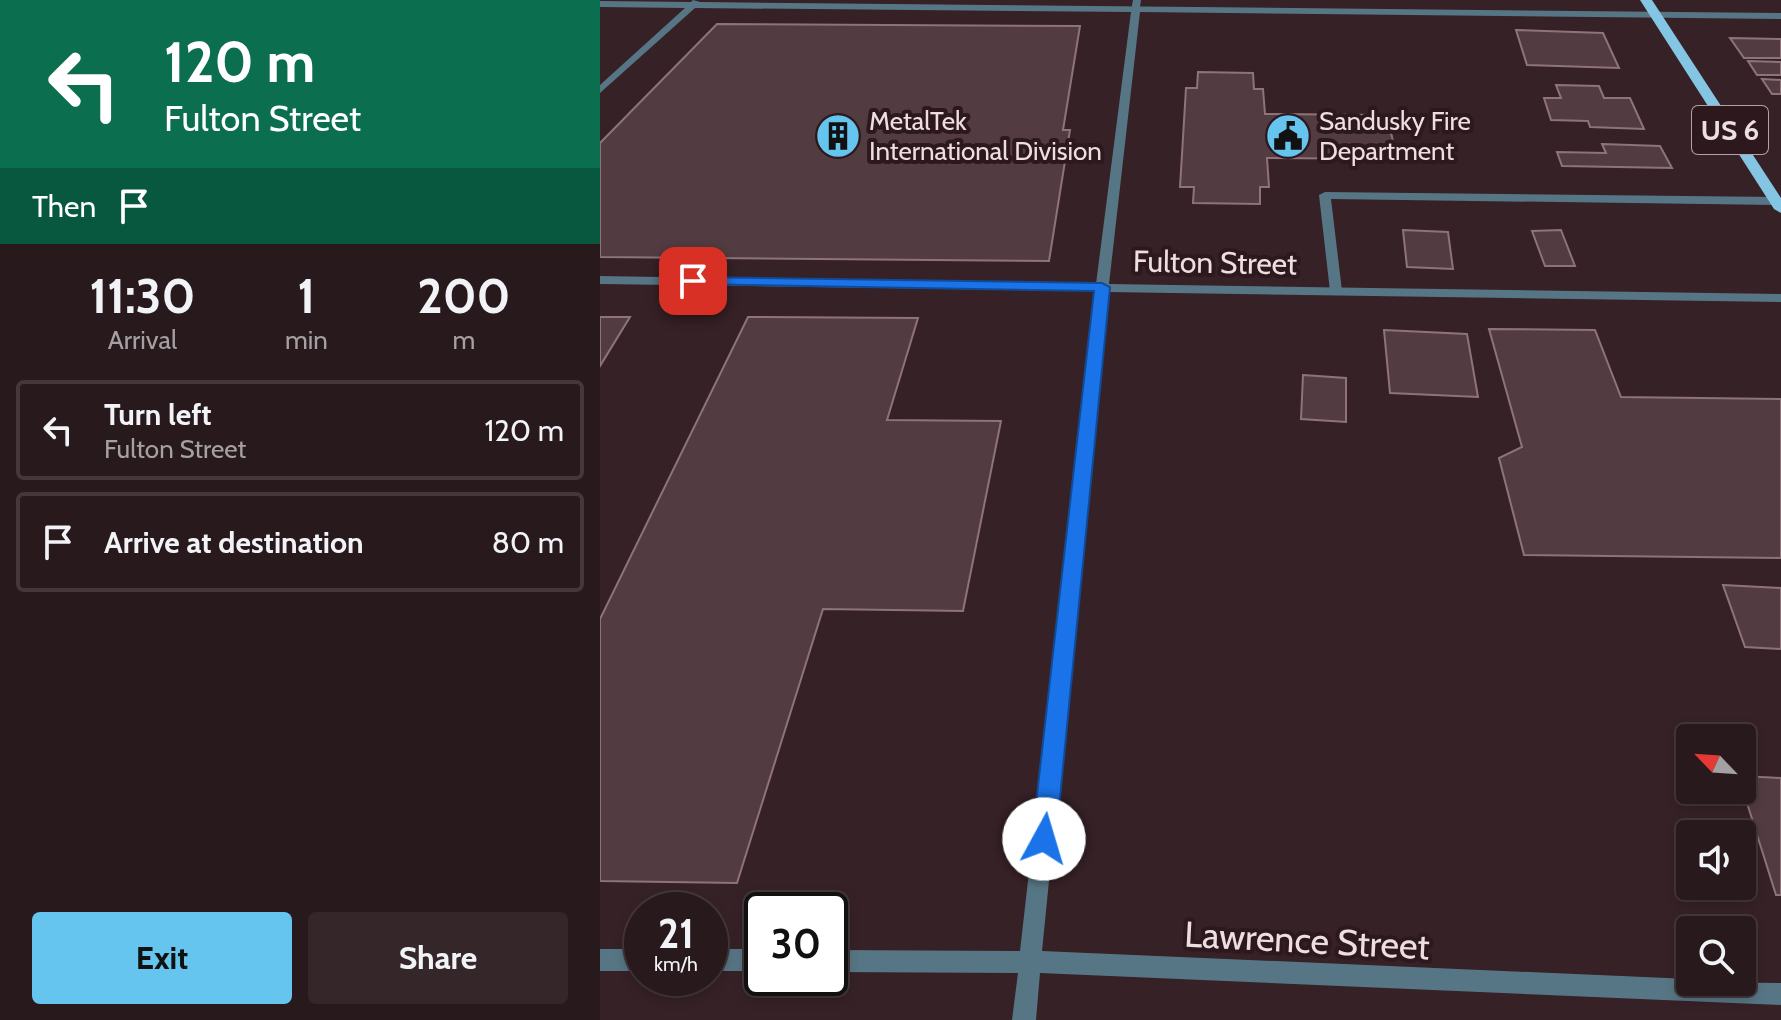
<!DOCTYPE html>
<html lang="en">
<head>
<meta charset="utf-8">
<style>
	:root { --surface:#28191c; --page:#342629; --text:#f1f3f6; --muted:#a5a0a3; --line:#44383b; --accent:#65c5ee }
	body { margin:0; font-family:Cabin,sans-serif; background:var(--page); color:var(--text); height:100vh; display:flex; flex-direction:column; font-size:30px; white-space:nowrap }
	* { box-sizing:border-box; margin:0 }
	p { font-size:26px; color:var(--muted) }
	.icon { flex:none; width:44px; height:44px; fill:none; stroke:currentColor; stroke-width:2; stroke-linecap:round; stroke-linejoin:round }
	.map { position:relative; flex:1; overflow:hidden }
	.sheet { display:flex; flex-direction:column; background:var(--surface); width:600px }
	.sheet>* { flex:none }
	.banner { background:#0b6e4f; color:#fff; overflow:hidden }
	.needle { width:52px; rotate:295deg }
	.tools { position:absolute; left:1076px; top:724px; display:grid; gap:16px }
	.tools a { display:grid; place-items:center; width:80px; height:80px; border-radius:8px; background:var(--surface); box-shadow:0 4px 12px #0003,0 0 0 2px var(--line); font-size:40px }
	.speed { position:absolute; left:24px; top:892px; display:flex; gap:16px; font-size:40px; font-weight:700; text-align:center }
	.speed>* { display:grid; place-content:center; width:104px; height:104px; border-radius:50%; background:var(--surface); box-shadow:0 4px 12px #0003,0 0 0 2px var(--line); line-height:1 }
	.speed small { font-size:20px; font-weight:400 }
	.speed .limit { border:4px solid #111; border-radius:12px; background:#fff; color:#111 }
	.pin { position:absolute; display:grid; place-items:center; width:68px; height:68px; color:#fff; margin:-34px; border-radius:16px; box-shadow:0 4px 12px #0006 }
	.me { position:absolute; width:88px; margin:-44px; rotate:6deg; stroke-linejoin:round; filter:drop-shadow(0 0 6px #0008) }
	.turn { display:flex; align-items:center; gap:28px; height:168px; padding:0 32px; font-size:36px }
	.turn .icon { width:104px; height:104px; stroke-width:2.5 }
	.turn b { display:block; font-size:56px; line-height:68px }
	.then { display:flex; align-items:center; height:76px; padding:0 32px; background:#0003; gap:16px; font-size:30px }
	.eta { display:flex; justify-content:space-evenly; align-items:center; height:136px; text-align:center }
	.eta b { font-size:48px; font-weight:700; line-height:56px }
	.cta { display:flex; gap:16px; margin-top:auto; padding:16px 32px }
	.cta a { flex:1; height:92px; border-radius:8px; background:var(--accent); color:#111; font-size:32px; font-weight:700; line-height:92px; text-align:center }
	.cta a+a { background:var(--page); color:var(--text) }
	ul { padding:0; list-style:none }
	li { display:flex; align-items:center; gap:24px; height:100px; margin:0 16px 12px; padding:0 16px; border:4px solid var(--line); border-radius:8px }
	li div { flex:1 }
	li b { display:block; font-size:30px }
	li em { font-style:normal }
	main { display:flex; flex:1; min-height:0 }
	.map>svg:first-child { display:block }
</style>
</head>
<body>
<main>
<section class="sheet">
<div class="banner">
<div class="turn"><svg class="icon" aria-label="left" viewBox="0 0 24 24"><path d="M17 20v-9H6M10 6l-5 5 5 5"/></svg><div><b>120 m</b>Fulton Street</div></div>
<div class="then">Then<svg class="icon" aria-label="arrive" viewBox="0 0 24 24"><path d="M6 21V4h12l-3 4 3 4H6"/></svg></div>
</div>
<div class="eta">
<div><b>11:30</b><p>Arrival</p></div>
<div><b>1</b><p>min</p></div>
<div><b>200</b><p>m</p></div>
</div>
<ul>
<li><svg class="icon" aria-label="left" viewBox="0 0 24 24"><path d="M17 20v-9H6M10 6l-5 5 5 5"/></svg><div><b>Turn left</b><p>Fulton Street</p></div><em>120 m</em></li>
<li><svg class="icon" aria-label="arrive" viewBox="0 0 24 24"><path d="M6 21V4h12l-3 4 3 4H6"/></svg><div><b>Arrive at destination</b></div><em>80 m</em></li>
</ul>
<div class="cta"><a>Exit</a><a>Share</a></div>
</section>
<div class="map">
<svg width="1181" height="1020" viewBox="0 0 1181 1020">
	<rect width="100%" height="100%" fill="#362126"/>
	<path fill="#533c41" stroke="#8e747a" stroke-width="2" d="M117,24L480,26L463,130H470L449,261L0,257V143Z
		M916,30L1003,33L1019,68L927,65Z
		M1130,38L1181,39V58H1144Z
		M1148,61L1181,62V75H1157Z
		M598,72L653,73L654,89H663L665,114L787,115L797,159L667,158L669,187H660V204L593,203L594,187H580L586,88H597Z
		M1162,79L1181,80V94H1172Z
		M956,85L999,86L1004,98H1030L1044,129L990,127L988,121L951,120L944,98H961Z
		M1002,144L1060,146L1072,168L962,166L957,152L1006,153Z
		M803,230L848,232L853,269L807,267Z
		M961,230L975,266H945L932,231Z
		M0,317H30L0,366Z
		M148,317L318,318L287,420L401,421L363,611L223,609L137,883L0,881V619Z
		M889,329L995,330L1021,397L1181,399V558L924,555L899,458L922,447Z
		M784,330L867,334L878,397L790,393Z
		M703,375L746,378V422L701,419Z
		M1123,585L1181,588V649L1145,647Z
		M1142,776L1181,778V895H1176L1142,787Z"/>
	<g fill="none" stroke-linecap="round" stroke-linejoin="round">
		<path fill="#577685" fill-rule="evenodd" d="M725,192L1176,197L1180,199L1181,202L1176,205L731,199L742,291L736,295L730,291L719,195Z"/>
		<path fill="#577685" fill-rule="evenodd" d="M93,0L100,2L1181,13V19L540,12L509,284L1181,294V302L508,292L442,951L1090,979V982L1181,983V1005L440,973L436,1020H412L418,973L230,972V950L420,951L495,291L0,284V276L496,284L531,12L95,8L0,93V85L85,8L0,7V1L91,2Z
			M0,949H42V971H0Z
			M110,949H162V971H110Z"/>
		<path fill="#577685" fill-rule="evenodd" d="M533,0H541L539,13L531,11Z"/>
		<path fill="#83c5e3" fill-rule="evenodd" d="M1040,0H1052L1181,198V213L1174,209Z"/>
	</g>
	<path fill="#1a73e8" stroke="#114b97" stroke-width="2" d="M93,277L502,283L510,287L456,839L452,847L444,850L436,847L432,839L494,291L87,284L85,281Z"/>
	<defs>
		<g id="building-disc" transform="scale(2.3)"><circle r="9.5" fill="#65c5ee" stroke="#2c181d"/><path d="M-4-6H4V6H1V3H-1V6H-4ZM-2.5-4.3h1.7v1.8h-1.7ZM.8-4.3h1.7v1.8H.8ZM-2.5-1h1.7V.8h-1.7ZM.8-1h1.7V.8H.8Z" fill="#111"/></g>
		<g id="civic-disc" transform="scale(2.3)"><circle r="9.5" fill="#65c5ee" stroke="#2c181d"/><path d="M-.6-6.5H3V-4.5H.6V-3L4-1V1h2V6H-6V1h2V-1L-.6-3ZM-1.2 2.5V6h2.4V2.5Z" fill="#111"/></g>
	</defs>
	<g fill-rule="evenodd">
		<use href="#building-disc" x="238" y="136"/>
		<use href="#civic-disc" x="688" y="136"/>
	</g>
	<g text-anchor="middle" stroke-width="8" stroke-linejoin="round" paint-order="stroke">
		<g font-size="26" fill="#ecdee1" stroke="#2c181d" text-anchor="start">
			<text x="269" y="130">MetalTek<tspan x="269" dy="30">International Division</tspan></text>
			<text x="719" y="130">Sandusky Fire<tspan x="719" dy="30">Department</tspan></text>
		</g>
		<rect fill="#2c181d" stroke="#b2a3a6" stroke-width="2" x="1092" y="106" width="76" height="48" rx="6"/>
		<g font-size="28" font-weight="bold" fill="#ecdee1">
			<text x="1130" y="140">US 6</text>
		</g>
		<g font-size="30" fill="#ecdee1" stroke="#2c181d">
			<text transform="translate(615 263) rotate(1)" y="10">Fulton Street</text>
		</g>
		<g font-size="36" fill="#ecdee1" stroke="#2c181d">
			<text transform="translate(707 940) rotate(3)" y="13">Lawrence Street</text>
		</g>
	</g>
</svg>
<div class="tools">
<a><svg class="needle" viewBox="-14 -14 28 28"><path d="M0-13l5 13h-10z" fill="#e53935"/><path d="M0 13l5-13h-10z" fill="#a5a0a3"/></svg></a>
<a><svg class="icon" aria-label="sound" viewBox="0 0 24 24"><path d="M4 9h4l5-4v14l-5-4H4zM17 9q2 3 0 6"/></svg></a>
<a><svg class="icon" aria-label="search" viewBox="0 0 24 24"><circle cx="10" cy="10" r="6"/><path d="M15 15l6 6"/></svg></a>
</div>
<div class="speed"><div>21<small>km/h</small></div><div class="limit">30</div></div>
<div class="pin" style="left:93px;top:281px;background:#d93025"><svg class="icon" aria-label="arrive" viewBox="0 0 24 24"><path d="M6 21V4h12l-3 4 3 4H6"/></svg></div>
<svg class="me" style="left:444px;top:839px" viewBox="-20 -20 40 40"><circle r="19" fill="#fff"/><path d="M0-13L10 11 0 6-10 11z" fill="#1a73e8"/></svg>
</div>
</main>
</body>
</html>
